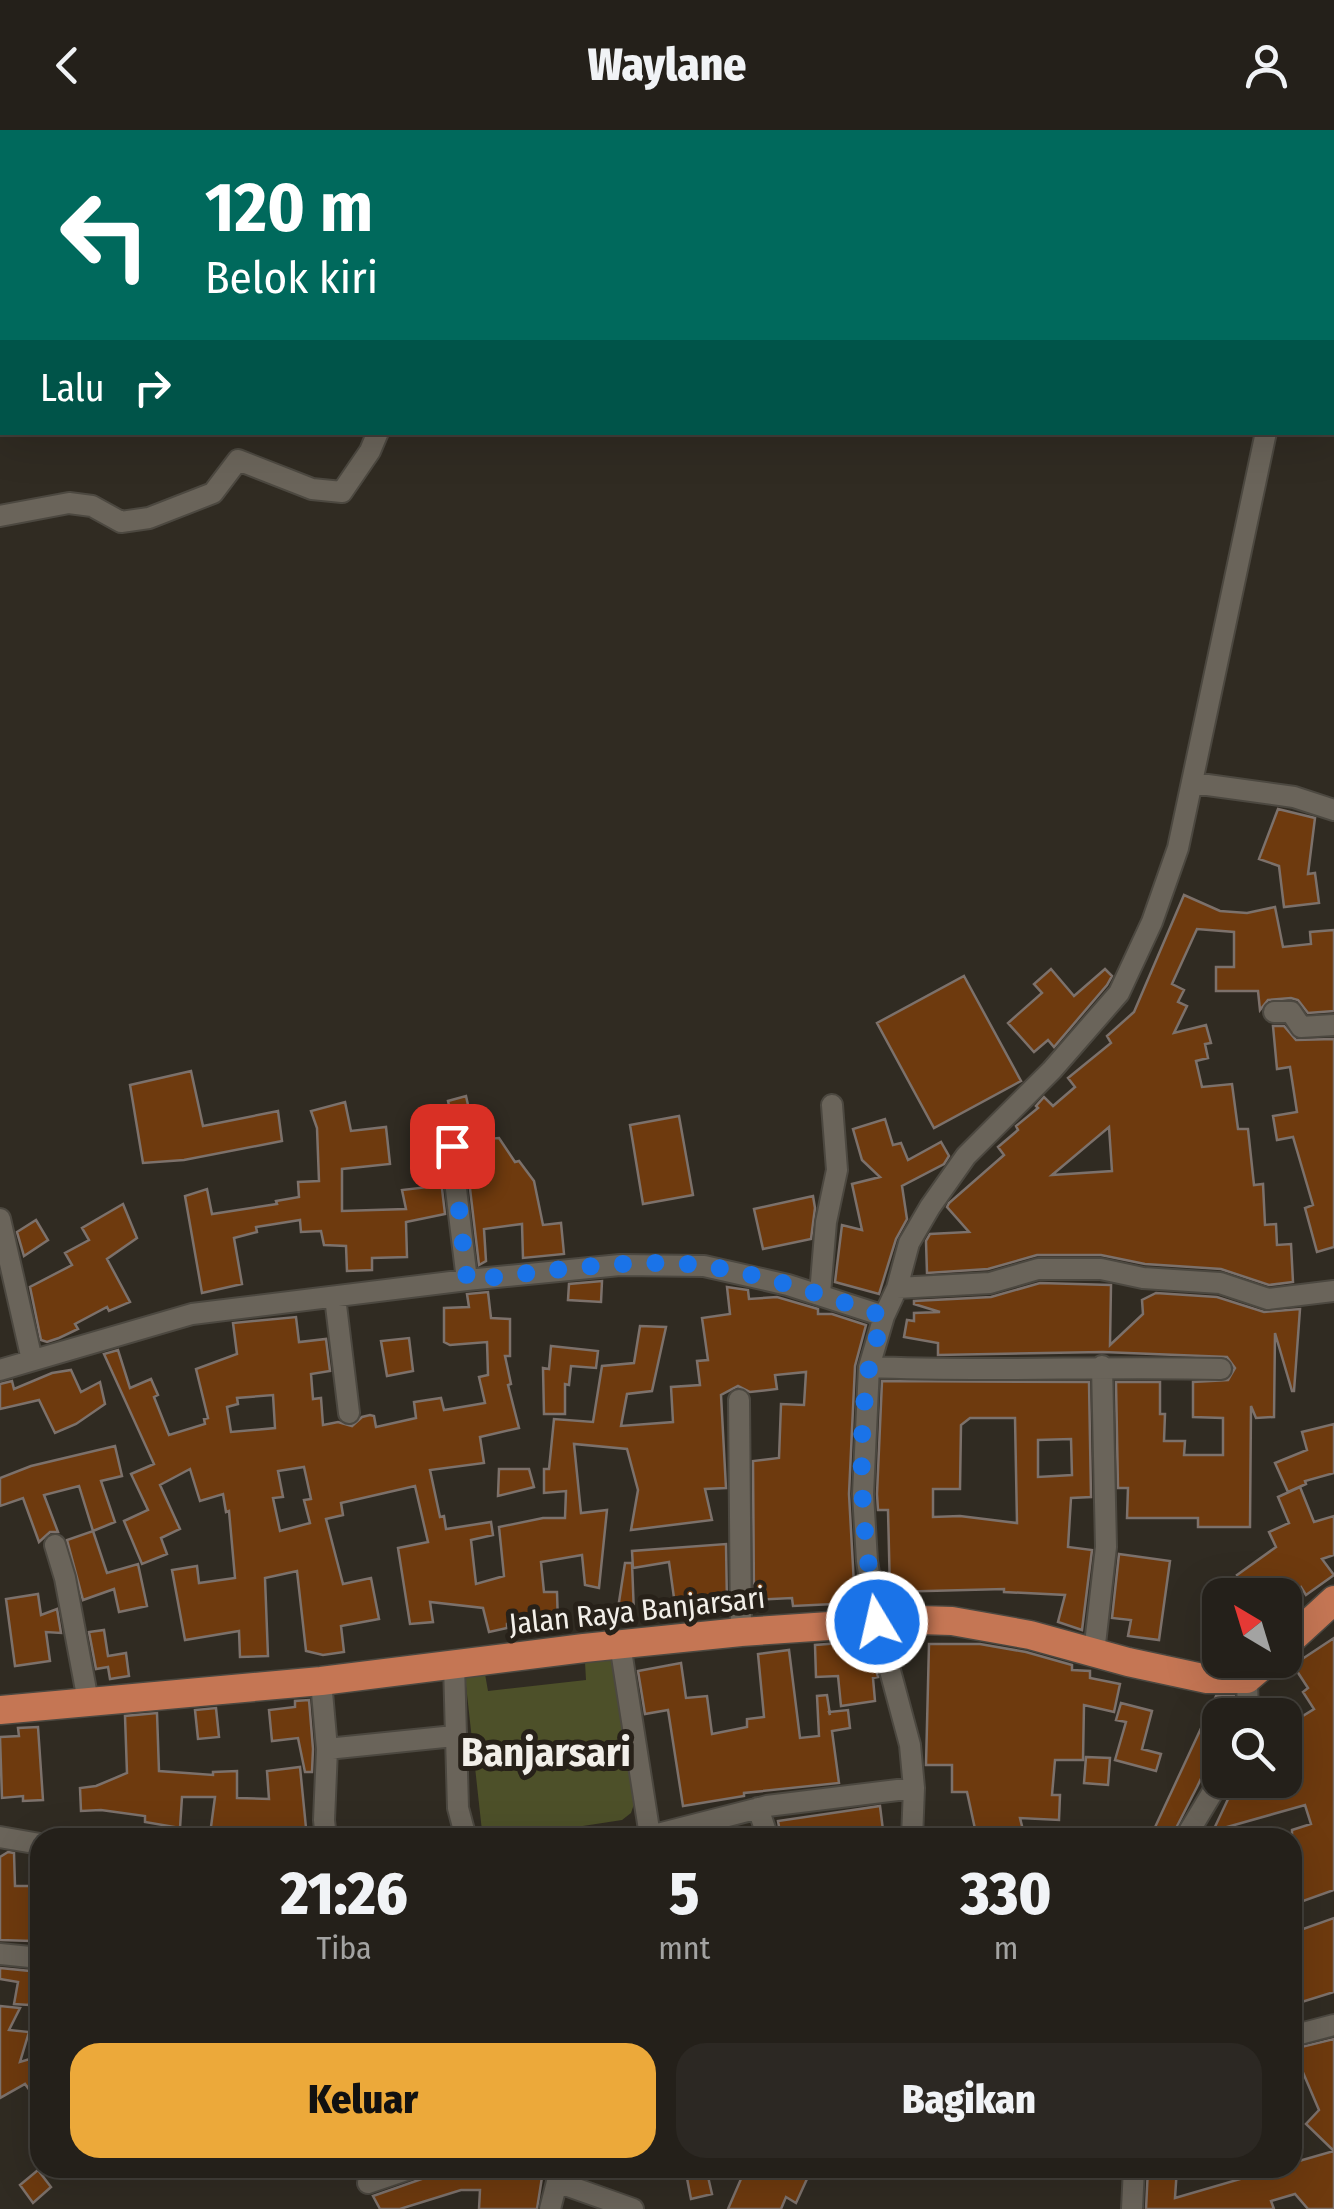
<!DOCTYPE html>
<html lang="id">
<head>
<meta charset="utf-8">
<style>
	:root { --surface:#24201a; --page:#2c2823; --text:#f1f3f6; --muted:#a3a3a2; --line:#413e39; --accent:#eca93a }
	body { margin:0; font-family:"Fira Sans Condensed",sans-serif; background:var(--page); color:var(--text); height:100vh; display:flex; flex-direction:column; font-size:38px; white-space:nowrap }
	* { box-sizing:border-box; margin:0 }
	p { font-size:32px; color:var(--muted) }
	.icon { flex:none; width:55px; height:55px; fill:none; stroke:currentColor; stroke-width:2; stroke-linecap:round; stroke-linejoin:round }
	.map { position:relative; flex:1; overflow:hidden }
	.drawer { position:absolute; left:30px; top:1698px; width:1272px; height:350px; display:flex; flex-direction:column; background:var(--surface); border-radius:30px; box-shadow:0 10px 40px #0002,0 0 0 2px var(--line) }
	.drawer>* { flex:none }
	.hud { position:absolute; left:0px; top:0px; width:1335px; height:305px; box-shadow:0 10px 40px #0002,0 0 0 2px var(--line); background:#00695c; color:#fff; overflow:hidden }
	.needle { width:65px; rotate:322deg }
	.buttons { position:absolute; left:1202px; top:1448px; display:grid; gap:20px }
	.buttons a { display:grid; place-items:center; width:100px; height:100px; border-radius:20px; background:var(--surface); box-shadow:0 10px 40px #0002,0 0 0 2px var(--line); font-size:50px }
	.pin { position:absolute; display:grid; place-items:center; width:85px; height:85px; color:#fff; margin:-42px; border-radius:20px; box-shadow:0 5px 15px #0006 }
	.me { position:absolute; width:110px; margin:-55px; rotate:351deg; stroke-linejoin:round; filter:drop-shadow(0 0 8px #0008) }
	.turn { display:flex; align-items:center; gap:35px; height:210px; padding:0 40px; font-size:45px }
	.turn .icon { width:130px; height:130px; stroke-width:2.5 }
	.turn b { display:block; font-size:70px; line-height:85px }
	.then { display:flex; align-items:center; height:95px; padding:0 40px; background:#0003; gap:20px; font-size:38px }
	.eta { display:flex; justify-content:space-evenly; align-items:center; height:170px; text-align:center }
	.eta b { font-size:60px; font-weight:800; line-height:70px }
	.action { display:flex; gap:20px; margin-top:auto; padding:20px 40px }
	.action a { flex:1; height:115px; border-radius:30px; background:var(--accent); color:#111; font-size:40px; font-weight:800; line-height:115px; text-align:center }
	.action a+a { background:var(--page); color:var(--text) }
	header { display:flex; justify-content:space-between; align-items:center; height:130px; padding:0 40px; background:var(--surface); font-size:45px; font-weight:800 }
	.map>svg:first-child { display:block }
</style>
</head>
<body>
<header><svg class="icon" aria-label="back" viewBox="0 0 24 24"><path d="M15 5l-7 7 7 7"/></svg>Waylane<svg class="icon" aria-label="person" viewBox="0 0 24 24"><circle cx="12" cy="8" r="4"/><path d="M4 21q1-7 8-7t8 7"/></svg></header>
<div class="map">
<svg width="1334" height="2079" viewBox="0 0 1334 2079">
	<rect width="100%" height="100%" fill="#302b22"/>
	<path fill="#4d5029" d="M612,1528L634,1674L631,1683L622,1690L511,1707H486L482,1701L465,1546L485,1544L488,1561L586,1550L585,1532Z"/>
	<path fill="#6e3a0e" stroke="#7c716b" stroke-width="2.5" fill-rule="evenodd" d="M1278,679L1315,688L1308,744L1315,743L1319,773L1284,777L1279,736L1259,729Z
		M1184,765L1220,781L1247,783L1275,777L1283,817L1311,814L1310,802L1334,800V881L1308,883L1298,870L1291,868L1268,870L1260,880L1258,861H1216V837H1234V802L1197,799L1172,854L1184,860L1178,872L1187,876L1174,903L1206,895L1211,913L1205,914L1208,928L1196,931L1202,957L1232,954L1238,999H1248L1254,1055L1263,1054L1265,1095L1276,1094L1277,1115L1291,1114L1293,1152L1269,1155L1221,1139L1145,1134L1101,1125H1037L988,1139L927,1143L926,1111L930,1104L969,1102L947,1077L949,1073L1004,1025L998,1017L1018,1000L1016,996L1038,978L1036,976L1044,967L1053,976L1075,957L1068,948L1111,913L1107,906L1134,882ZM1109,997L1112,1041L1052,1045Z
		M1051,839L1074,866L1105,839L1112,846L1107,855L1054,917L1048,910L1034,922L1008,893L1042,863L1034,854Z
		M964,846L1021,951L934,998L877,893Z
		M1273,896H1284L1296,910L1334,909V1117L1317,1122L1305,1078L1313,1075L1293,1007L1277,1010L1273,986L1297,982L1290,937L1277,939Z
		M191,941L203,996L278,981L282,1011L184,1030L143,1033L130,955Z
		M466,966L472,993L485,991L488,1009L499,1008L515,1032L519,1031L534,1051L543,1095L561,1093L564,1124L523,1128L522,1094L484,1099L486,1131L479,1135L462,991L458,984L450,980L448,971Z
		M345,972L351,1001L386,997L390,1034L342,1039V1081L406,1079L402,1060L437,1056L436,1050H441L445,1084L406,1092L407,1127L372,1128V1140L347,1141L346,1116L324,1115L321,1101L301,1102L300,1090L256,1097L257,1102L234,1108L242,1154L202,1163L185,1066L207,1059L212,1084L277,1074L276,1071L299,1067L298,1052L319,1051L317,998L311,981Z
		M679,986L693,1065L643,1074L630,995Z
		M885,989L893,1015L901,1013L908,1030L941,1012L949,1026L944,1034L902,1056L907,1089L896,1109L879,1164L835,1152L842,1095L862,1100L852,1054L880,1047L862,1030L853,999Z
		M813,1066L815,1078L811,1109L763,1119L754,1079Z
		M123,1074L137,1108L107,1129L130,1172L109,1181L107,1177L75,1194L78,1199L59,1208L47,1212L41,1210L30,1157L72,1135L65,1123L89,1110L82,1098Z
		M36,1090L48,1110L24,1126L17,1102Z
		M602,1151L601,1172L568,1170L569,1154Z
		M1040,1153L1111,1155L1110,1215L1143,1184L1142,1170L1156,1163L1217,1167L1264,1182L1300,1179L1294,1261H1292L1275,1203L1274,1287L1256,1288L1251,1276L1250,1397H1198V1388H1127L1128,1358H1118L1116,1252H1160V1284H1165L1164,1311H1185L1184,1325H1223V1288L1193,1287V1252L1228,1250L1235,1238L1227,1227L1103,1222L938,1225V1213L904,1207L907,1190L914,1191V1183L940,1182L914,1174V1171L991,1167Z
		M727,1157L748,1160L749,1169L777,1167L818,1179V1184H832L866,1195L855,1236L849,1364L855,1473L793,1476L792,1468L754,1470L753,1331L779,1328L781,1274L804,1275L806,1242L775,1245L777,1259L750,1262L738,1256L721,1265L726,1358L705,1359L712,1390L631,1400L638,1360L627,1319L574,1314L581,1383L607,1380L599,1458L585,1455L582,1425L541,1432L544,1462H557L558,1495L507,1494V1498L489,1502L483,1478L430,1472L433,1492L410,1494L398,1418L428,1412L415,1356L341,1373L343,1385L326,1389L343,1454L371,1448L379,1489L341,1496L344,1522L323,1525L306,1521L297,1441L265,1448L268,1526L240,1527L239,1501L185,1510L172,1440L197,1436L199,1453L235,1448L229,1381L226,1382L223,1364L200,1371L190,1339L160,1355L180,1399L161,1408L167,1424L142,1434L124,1391L148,1380L131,1344L154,1334L104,1224L118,1220L130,1258L151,1249L158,1265L154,1267L169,1305L205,1294L204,1289L208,1288L196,1239L237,1224L233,1193L296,1187L299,1212L326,1209L330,1241L311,1244L313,1269L321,1268L323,1295L338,1292L352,1296L362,1287L370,1285L374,1286L376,1297L416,1288L414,1272L441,1268L444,1280L485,1273L479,1247L488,1245L487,1212L450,1215L444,1212V1178L469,1177L467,1164L488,1162L491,1188L510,1189V1226H505L511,1254L508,1255L519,1298L480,1307L484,1333L430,1340L440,1387L444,1386L446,1399L491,1392L493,1405L471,1410L476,1454L504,1446L499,1397L543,1388H565L566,1361L544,1363V1339H549L554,1289L593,1292L602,1236L634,1233L640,1196L666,1197L652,1261L627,1264L621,1296L673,1292L671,1257L700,1255L697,1231L708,1230L702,1188L730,1184ZM273,1265L275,1298L231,1302L227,1277L238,1274L237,1268ZM304,1337L311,1369L304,1370L310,1393L280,1401L273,1368L283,1367L278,1341Z
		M409,1208L413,1241L387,1246L381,1211Z
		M551,1216L598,1221L596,1238L571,1236L569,1255L565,1254V1284H544L543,1238L549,1239Z
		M71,1240L81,1262L100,1252L105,1274L76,1294L55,1303L39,1270L0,1279V1254L12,1251L14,1259L52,1243Z
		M882,1251L1089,1252L1091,1367L1071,1368L1068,1417L1092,1420L1082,1500L1058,1492L1065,1465L1004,1462V1459L890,1462L888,1380H878L877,1364ZM970,1288H1015L1017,1393L960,1386L933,1387V1359H960L961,1295ZM1071,1309L1072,1345L1038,1347V1310Z
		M1334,1294V1343L1305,1351L1306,1354L1288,1362L1275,1333L1307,1320L1302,1302Z
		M115,1316L122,1346L101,1351L115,1392L93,1401L79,1356L44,1365L58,1402H50L39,1412L23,1368L0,1376V1348L31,1336Z
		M499,1339H529L534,1357L498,1366Z
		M1300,1357L1314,1392L1334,1386V1425L1322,1429L1334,1445L1306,1465L1301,1457L1290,1465H1251L1237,1445L1276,1417L1269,1402L1289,1393L1278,1367Z
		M93,1401L107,1443L138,1434L147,1476L119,1482L114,1459L83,1470L67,1410Z
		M726,1414L727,1474L676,1482L669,1432L633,1438L632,1421Z
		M1119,1424L1170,1431L1159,1510L1128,1506L1131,1490L1112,1488Z
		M625,1433H632L634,1484L617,1485Z
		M38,1464L41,1485L57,1479L61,1503L46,1502L50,1531L15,1536L6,1469Z
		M104,1500L108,1526L126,1523L129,1546L110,1549L108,1537L96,1539L89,1502Z
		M1334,1508V1760L1292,1775V1700L1311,1694L1305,1675L1213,1701L1237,1650H1285V1597L1314,1579L1303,1562L1308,1558L1293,1535Z
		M867,1511L878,1547L873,1548L875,1571L841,1576L838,1546L816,1547L815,1515Z
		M929,1514H980L1026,1522L1072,1535V1540L1090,1541V1548L1120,1554L1114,1582L1084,1575L1083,1630H1055L1052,1665H1060L1059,1690L1020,1688L1025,1708H977L967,1662H952V1635H926Z
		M789,1520L800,1608L819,1606L817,1566L827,1565L830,1585L829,1582L848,1580L850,1598L832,1601L839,1653L744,1663V1666L683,1676L668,1580L645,1584L638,1541L681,1533L686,1568L707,1566L712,1604L747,1597V1589L764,1587L758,1524Z
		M1216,1566H1234V1579L1231,1585H1220V1609L1197,1657L1171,1708H1150Z
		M309,1570L313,1619L312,1642H305L298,1608L272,1611L269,1580L295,1577V1571Z
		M1121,1573L1152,1581L1142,1619L1161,1624L1156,1641L1115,1630L1126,1592L1116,1590Z
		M216,1578L219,1607L198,1609L195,1580Z
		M157,1583L159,1641L213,1645V1642L237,1641V1668L269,1669L267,1641L300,1637L307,1708L210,1704L215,1667H182L180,1698L145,1692V1686L101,1680L81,1681L80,1658L96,1656L127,1643L125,1586Z
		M38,1597L43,1670L23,1671V1666L2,1668L0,1607L19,1606L18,1598Z
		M1086,1627L1110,1628L1108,1655L1084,1653Z
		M880,1676L884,1708H858V1705L781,1708L778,1691Z
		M8,1722L14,1723L15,1756H37V1783L32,1811L0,1810V1727Z
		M1334,1788V1862L1292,1875V1803Z
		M0,1838L40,1842V1861L30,1862L29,1875L14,1874L18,1852L0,1849Z
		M0,1876L20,1878L9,1900L29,1902L20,1932L40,1926V1974L25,1954L0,1968Z
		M1334,1909V2079H1308L1295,2064L1271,2071L1274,2079H1146L1148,2038H1177L1175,2068L1278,2038H1292V2033L1334,2021L1306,1994L1319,1980L1293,1919Z
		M453,2038H526L543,2041L537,2079H479L480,2060H461L400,2079H380L373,2066Z
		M685,2038H706L712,2064L691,2069Z
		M715,2038H812L796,2073L786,2067L781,2079H728L741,2049Z
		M38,2040L51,2057L33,2073L20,2055Z"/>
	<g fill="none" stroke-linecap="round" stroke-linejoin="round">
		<g stroke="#4c4840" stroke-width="24">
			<path id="minor" d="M913,0L917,2
				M821,2L826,0
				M1117,2L1120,0
				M1297,2V0
				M0,386L69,373L92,376L121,392L149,388L213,363L238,330L312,359L342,362L370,321L378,302
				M1193,653L1294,667L1334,680
				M1274,882H1291L1301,897L1334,895
				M448,993L467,1150
				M0,1089L32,1230
				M897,1158L990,1153L1038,1139H1101L1143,1148L1220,1153L1268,1169L1334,1161
				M820,1164L826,1092L837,1040L832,975
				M335,1167L349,1283
				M869,1237C987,1242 1104,1236 1221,1239
				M0,1240L192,1184L467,1150L620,1135L704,1136L788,1155L884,1186
				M739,1270L741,1502
				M55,1415L65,1448L88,1571
				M620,1514L650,1706L767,1676L914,1658
				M1094,1523L1106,1417L1102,1236
				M454,1534L458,1678L466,1708
				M1247,1549L1248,1585
				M321,1551L327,1619L454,1606
				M758,1678L768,1708
				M0,1707L40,1714
				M326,1708L324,1690L327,1619
				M612,1708H650
				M912,1708L914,1658L910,1615L877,1492L867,1431L863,1364L869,1237L884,1186L897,1158L909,1113L930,1077L966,1026L1052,940L1119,863L1152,792L1178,718L1266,302
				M1185,1708L1220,1650
				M0,1824L40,1828
				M1292,1906L1334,1895
				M557,2038V2052L633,2079
				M368,2053L412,2038
				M550,2079L557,2052
				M1132,2079L1134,2038"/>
		</g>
		<g stroke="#4c4840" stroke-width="31">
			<path id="highway" d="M1285,1515L1334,1470
				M0,1580L321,1551L584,1518L741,1502L919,1490L952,1491L1030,1505L1128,1532L1207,1549H1247L1269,1530"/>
		</g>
		<use href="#minor" stroke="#6a645a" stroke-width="20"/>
		<use href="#highway" stroke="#c57654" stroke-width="28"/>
	</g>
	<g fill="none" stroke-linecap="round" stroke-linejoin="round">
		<path stroke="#1a73e8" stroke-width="18" stroke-dasharray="0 32.4" d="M452,1016L467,1150C541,1143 633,1126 706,1136C766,1145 826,1166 884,1186C879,1203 872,1220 869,1238C855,1321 863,1410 877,1492"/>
	</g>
	<g text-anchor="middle" stroke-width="10" stroke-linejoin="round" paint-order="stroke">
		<g font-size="30" fill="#f2efe9" stroke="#272119">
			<text transform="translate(637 1481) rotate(-6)" y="10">Jalan Raya Banjarsari</text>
		</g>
		<g font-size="40" font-weight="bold" fill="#f2efe9" stroke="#272119">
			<text x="546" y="1636">Banjarsari</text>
		</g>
	</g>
</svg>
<div class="buttons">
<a><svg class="needle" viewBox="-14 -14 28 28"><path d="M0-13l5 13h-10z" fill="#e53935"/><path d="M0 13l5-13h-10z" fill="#a3a3a2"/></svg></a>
<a><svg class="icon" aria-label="search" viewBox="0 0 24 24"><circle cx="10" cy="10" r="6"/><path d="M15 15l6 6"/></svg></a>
</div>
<div class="pin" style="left:452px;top:1016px;background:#d93025"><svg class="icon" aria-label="arrive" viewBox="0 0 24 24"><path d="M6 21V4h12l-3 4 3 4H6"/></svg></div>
<svg class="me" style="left:877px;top:1492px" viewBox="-20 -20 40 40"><circle r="17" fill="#1a73e8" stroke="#fff" stroke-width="3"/><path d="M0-11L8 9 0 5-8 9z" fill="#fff"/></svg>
<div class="hud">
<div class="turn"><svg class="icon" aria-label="left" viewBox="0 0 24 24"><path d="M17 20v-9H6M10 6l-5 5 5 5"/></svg><div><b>120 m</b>Belok kiri</div></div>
<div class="then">Lalu<svg class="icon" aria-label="right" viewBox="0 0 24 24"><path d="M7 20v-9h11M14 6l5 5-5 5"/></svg></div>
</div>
<section class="drawer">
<div class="eta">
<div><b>21:26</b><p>Tiba</p></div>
<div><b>5</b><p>mnt</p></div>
<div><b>330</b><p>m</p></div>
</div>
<div class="action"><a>Keluar</a><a>Bagikan</a></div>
</section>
</div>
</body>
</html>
